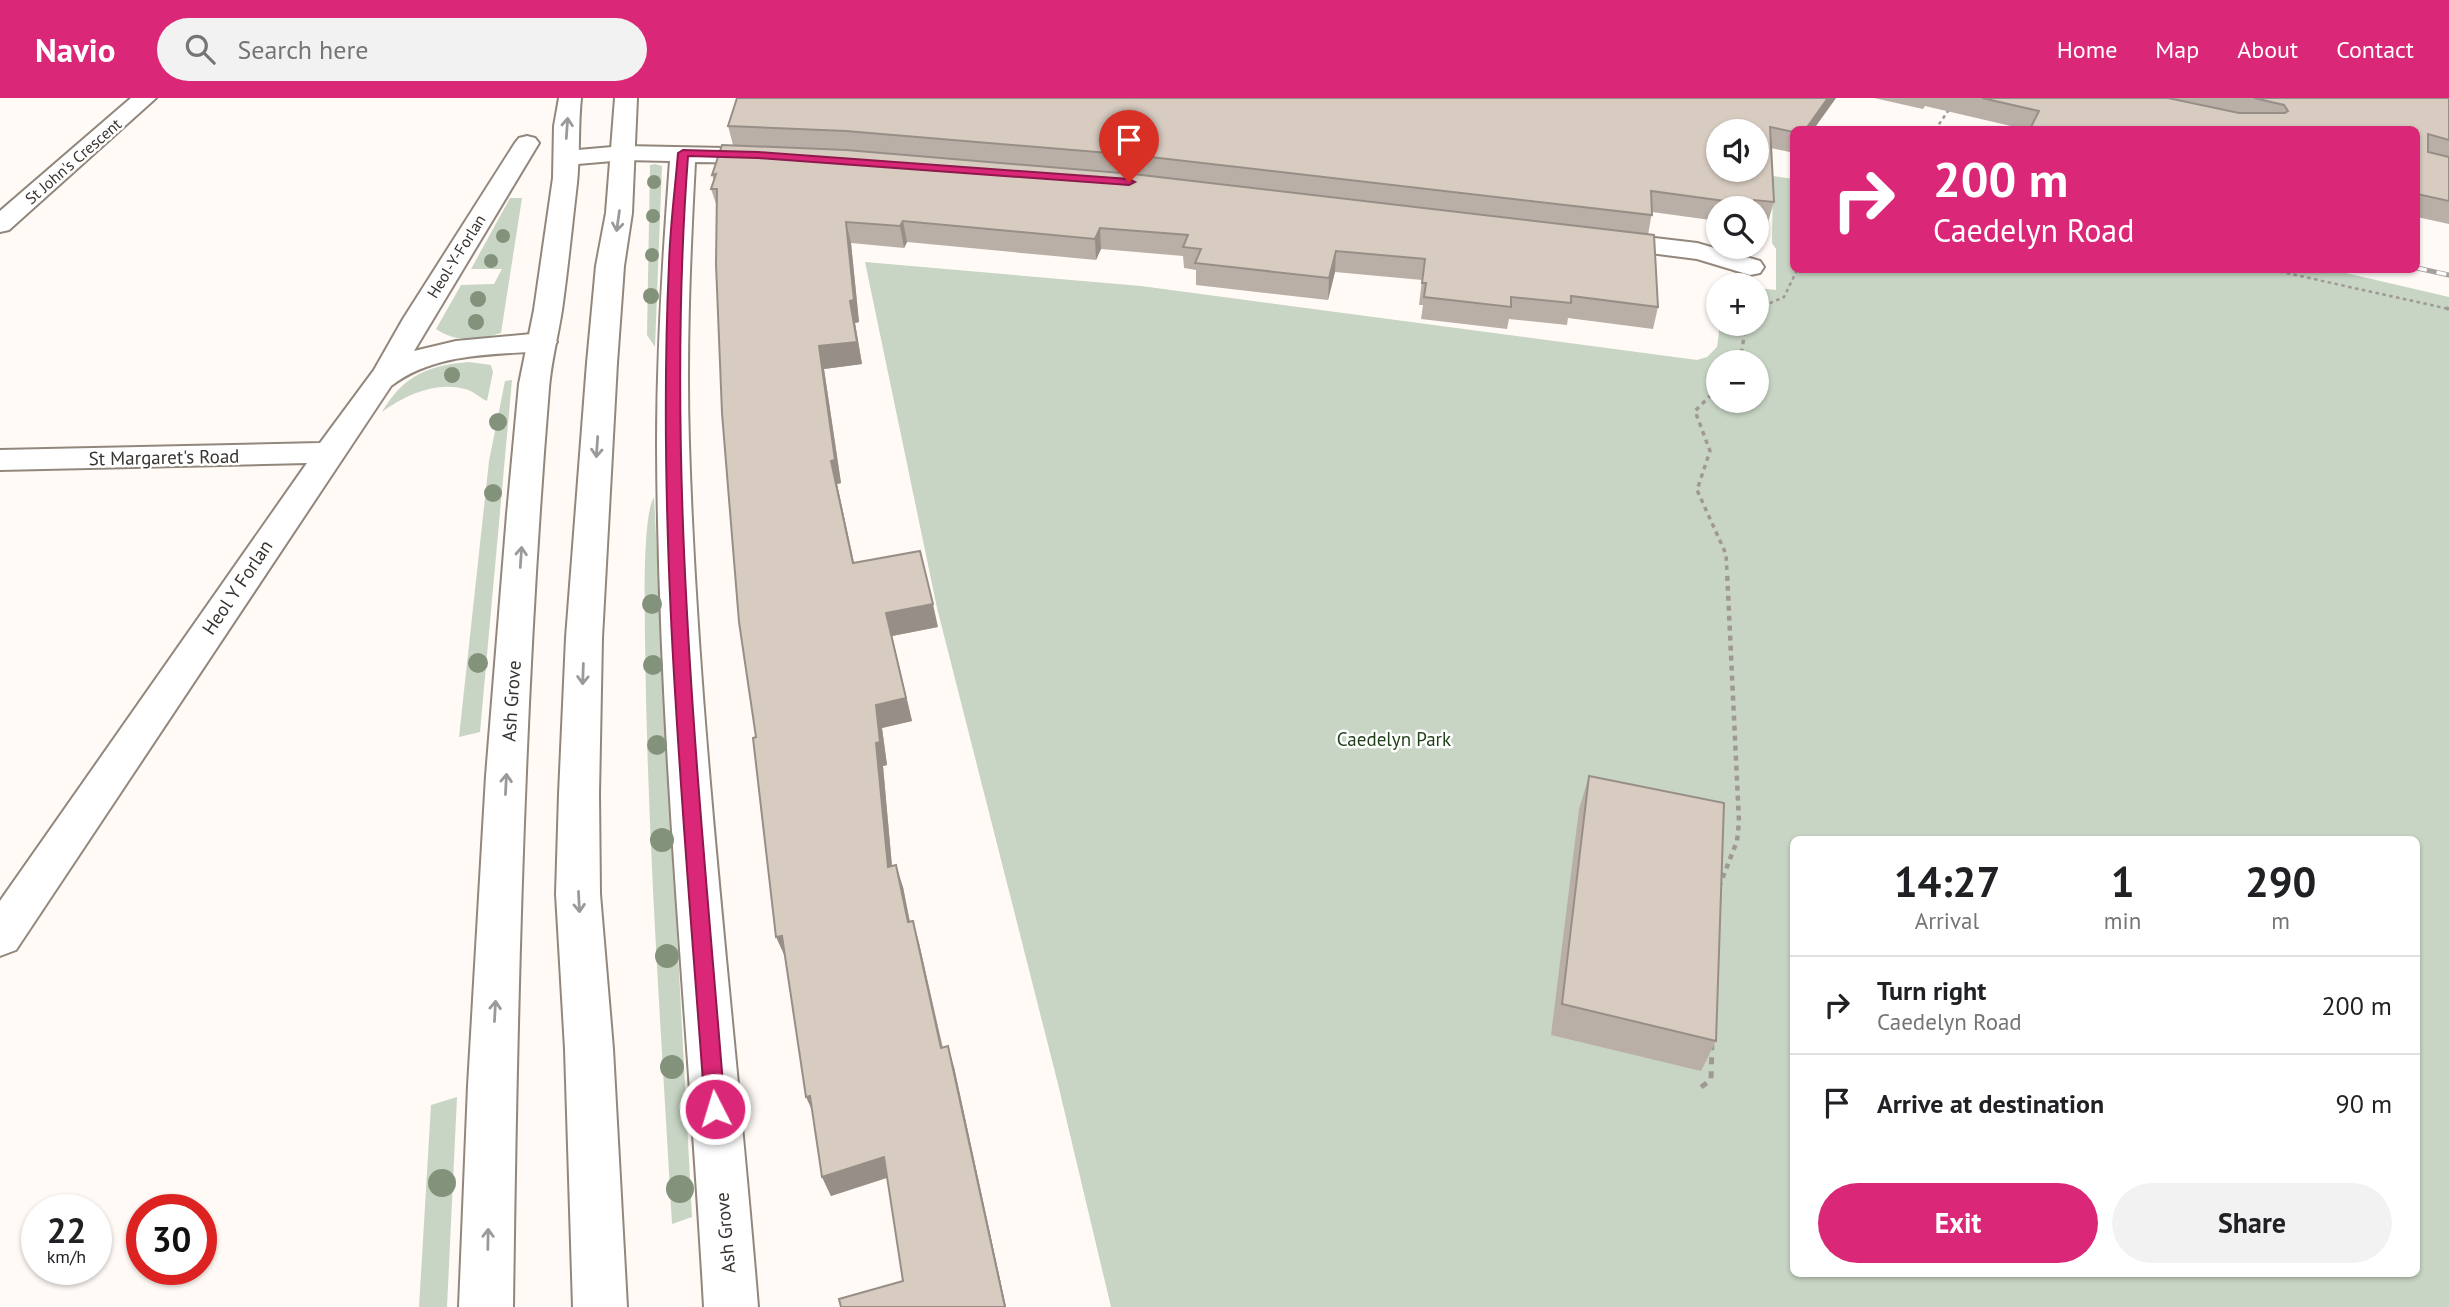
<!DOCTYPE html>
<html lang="en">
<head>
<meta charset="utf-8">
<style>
	:root { --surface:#fff; --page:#f2f2f2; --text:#202124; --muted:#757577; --line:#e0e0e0; --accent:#db2777 }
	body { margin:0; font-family:"PT Sans",sans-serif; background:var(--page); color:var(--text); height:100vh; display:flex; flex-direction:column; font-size:26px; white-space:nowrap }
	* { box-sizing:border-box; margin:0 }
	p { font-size:23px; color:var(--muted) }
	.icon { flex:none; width:38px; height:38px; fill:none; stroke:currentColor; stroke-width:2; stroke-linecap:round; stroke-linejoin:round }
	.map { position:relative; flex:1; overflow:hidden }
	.panel { position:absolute; left:1790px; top:738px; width:630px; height:441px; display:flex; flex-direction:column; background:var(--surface); border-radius:10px; box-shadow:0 2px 5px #0004 }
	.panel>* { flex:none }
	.top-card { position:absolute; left:1790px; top:28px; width:630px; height:147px; border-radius:10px; box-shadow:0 2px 5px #0004; background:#db2777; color:#fff; overflow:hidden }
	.fabs { position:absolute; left:1706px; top:21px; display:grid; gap:14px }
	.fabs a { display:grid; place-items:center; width:63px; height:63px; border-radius:50%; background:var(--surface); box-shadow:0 2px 5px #0004; font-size:35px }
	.speed { position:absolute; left:21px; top:1096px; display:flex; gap:14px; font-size:35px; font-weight:700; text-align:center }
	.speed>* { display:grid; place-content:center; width:91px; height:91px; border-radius:50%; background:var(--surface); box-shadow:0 2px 5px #0004; line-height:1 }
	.speed small { font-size:18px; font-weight:400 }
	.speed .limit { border:10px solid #d22; background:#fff; color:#111 }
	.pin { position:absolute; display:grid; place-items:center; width:60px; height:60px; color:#fff; margin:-72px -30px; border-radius:50% 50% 50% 0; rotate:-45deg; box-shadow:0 0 7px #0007 }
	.pin .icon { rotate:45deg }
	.me { position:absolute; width:77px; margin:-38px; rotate:355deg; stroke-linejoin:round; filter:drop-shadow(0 0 5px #0008) }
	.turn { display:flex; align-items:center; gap:24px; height:147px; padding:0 28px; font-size:32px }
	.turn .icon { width:91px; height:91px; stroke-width:2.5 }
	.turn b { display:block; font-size:49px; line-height:60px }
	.eta { display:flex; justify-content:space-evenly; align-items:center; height:119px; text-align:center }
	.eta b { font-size:42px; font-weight:800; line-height:49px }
	.cta { display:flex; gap:14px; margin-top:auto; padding:14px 28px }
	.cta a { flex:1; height:80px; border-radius:42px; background:var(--accent); color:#fff; font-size:28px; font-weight:800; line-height:80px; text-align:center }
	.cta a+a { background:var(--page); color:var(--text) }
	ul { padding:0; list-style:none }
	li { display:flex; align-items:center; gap:21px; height:98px; padding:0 28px; border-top:2px solid var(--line) }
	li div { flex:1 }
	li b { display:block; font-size:26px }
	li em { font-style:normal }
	header { display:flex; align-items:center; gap:42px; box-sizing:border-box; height:98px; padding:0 35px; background:var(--accent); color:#fff }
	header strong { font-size:33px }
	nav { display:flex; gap:38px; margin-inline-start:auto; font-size:24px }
	.search { width:490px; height:63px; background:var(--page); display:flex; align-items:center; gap:18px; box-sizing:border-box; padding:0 24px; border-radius:38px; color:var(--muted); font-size:26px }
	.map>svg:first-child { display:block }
</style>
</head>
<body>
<header>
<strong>Navio</strong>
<div class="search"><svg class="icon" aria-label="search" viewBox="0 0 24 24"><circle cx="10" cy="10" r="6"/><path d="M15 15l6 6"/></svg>Search here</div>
<nav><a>Home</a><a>Map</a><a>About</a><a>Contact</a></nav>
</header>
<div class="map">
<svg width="2449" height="1209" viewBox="0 0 2449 1209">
	<rect width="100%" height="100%" fill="#fffaf5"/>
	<path fill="#c8d5c4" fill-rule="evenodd" d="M655,66L662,68L655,249L647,237L650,67Z
		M1773,78L1794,81V172H2333L2449,199V1209H1111L1057,982L937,510L865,164L1141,188L1697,262L1707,259L1717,249L1720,226H1757V190L1776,192V151L1772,145ZM1718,264H1757V303H1718ZM1794,742H2417V1176H1794Z
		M510,100H522L501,235C479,242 456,245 436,231L461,187L494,186L502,171H471Z
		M469,264L491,267L493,274L487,303C481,301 474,293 465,291C436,283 405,297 382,314C403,278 428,267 469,264Z
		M512,282L480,634L459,639L489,363L505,283Z
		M654,399L692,1119L672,1126C661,931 647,736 645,541C645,513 642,419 654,399Z
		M457,999L447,1209H419L431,1007Z"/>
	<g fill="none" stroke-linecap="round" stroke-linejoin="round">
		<g stroke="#92877c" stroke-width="4">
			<path id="street" d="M131,0H156L9,132L0,134V113Z
				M527,38L535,40L539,45L414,253L456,243L542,235L552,238L557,244L552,250L542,253C490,257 434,255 391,288L16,852L0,858V803L307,365L0,372V352L320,345L374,272L403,221L515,45L519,40Z
				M624,48L772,51L781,53L784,58L781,63L772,65L695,64C690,158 686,252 689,346C698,635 735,922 758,1209H704C688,921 658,634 657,345C657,251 663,157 670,63L624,62L566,67L557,65L554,60L557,55L566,53Z
				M1604,134L1697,145L1760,163L1764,169L1760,175L1750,177L1697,161L1595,148L1591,142L1595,136Z"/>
		</g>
		<g stroke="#92877c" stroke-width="4">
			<path id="highway" d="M559,0H581C578,28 580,57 577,85C572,127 568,170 562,212C558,238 551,264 549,290C524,596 517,903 513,1209H459L468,988L486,678L507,416L519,286L534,212L553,80L554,28Z
				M615,0H637L632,115L624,168L617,265L602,540L599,696L600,796L613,951L627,1209H573L565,951L556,796L559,696L566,540L587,265L596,168L606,115Z"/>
		</g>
		<path stroke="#9e9995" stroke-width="2.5" stroke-dasharray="3.5 3.5" stroke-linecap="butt" d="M1935,32L1957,0
			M2273,172L2449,211
			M1757,211L1784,199L1797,172"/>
		<path stroke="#9e9995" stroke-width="3.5" stroke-dasharray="4.5 4.5" stroke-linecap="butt" d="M2446,210L2449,211
			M1757,211L1760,210
			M1740,264L1746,226
			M1718,290L1695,313L1710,353L1697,392L1726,456L1727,475"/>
		<path stroke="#9e9995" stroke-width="4.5" stroke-dasharray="5 5" stroke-linecap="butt" d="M1719,789L1737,743L1739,724L1727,473"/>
		<path stroke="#9e9995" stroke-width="5" stroke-dasharray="7 7" stroke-linecap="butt" d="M1701,989L1711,982L1712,947"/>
		<use href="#street" fill="#fff" fill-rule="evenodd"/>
		<use href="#highway" fill="#fff" fill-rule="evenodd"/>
		<g stroke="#a5a09c" stroke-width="5">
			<path id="rail" d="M2417,170L2449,177"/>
		</g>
		<use href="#rail" stroke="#fff" stroke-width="3.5" stroke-dasharray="10" stroke-linecap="butt"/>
	</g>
	<g fill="#83937b">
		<circle cx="654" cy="84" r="7"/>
		<circle cx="653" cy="118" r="7"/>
		<circle cx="503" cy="138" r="7"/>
		<circle cx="652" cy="157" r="7"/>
		<circle cx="491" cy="163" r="7"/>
		<circle cx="651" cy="198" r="8"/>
		<circle cx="478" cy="201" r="8"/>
		<circle cx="476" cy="224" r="8"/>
		<circle cx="452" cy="277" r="8"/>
		<circle cx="498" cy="324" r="9"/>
		<circle cx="493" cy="395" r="9"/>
		<circle cx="652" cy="506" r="10"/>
		<circle cx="478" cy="565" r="10"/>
		<circle cx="653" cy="567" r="10"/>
		<circle cx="657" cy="647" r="10"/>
		<circle cx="662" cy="742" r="12"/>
		<circle cx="667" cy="858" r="12"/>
		<circle cx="672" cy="969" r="12"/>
		<circle cx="442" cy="1085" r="14"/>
		<circle cx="680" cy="1091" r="14"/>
	</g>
	<path fill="#baafa6" d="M737,0H1836L1813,32H1794V55L1771,50L1774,104L1768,124L1757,123V110H1718V123L1652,114L1648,137L1658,209L1653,231L1568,220L1567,227L1509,221L1507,231L1421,221L1423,207H1419L1422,182L1335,174L1328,202L1196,187V172L1184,170L1183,158L1101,151L1096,162L907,144L904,150L851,145L859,224L855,225L862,266L824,271L841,385L837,386L854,465L938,529L892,538L912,623L882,630L887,667L883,668L892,768L903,789L910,824L919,845L943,950L954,969L1006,1209H841L903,1183L887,1080L831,1098L822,1079L756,639L717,109L711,91L714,83L712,77L733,47L728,28Z
		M1874,0H2449V126L2417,119V32H2028L1925,8L1923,11Z
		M1589,678L1716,943L1701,973L1551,937L1579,711Z"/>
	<path fill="#978f87" d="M1828,0H1836L1813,32H1805Z
		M903,123L907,144L904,150L900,128Z
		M846,124L851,145L859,224L855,225L862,266L824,271L841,385L837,386L859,488L831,363L819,248L850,203Z
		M1100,130L1101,151L1096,162L1095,141Z
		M1336,153L1335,174L1328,202L1329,180Z
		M933,506L938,529L892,538L912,623L882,630L887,667L883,668L894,791L888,769L876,645V607L886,515Z
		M896,767L903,789L914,846L908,824Z
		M913,823L919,845L947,971L941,950Z
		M782,838L786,861L776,839Z
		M948,948L954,969L1006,1209H1005Z
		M810,998L815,1019L806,999Z
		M884,1059L892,1078L831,1098L822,1079Z"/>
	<path fill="#d8ccc1" stroke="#978f87" stroke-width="2" fill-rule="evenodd" d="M737,0H1828L1805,32H1794V34L1770,29L1774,104L1754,102V107L1651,93L1652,117L1133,57L846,33L728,28ZM1718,33H1757V72H1718Z
		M1982,0H2168L2239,15H2285L2288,13L2284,7L2254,0H2449V42L2428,36V54L2449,59V103L2417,96V32H2043L2031,29L2039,13Z
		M722,47L846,52L1133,76L1654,137L1658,209L1571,198V205L1511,199V209L1424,199L1426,185H1422L1425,161L1336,153L1329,180L1195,165L1201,151L1183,149L1188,137L1100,130L1095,141L903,123L900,128L846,124L854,202L850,203L857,244L819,248L835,362L831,363L853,465L920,453L933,506L886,515L906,600L876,607L880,644L876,645L888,769L896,767L908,824L913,823L941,950L948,948L1005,1209H841L839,1201L903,1183L884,1059L822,1079L810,998L806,999L782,838L776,839L753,640L756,639L739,524L722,315L716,166L717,91H711L716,76L712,77Z
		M1589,678L1724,705L1716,943L1562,906Z"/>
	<defs><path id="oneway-shaft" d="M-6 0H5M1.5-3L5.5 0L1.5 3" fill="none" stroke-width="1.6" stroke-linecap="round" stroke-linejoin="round" transform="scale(1.75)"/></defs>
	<g stroke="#9c9a98">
		<use href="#oneway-shaft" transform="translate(567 30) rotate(-86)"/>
		<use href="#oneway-shaft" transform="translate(618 123) rotate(98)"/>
		<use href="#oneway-shaft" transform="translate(597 349) rotate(94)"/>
		<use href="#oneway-shaft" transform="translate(521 459) rotate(-86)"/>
		<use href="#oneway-shaft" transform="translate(583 576) rotate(92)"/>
		<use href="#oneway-shaft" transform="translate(506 686) rotate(-87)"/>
		<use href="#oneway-shaft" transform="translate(579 804) rotate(87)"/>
		<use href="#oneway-shaft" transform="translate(495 913) rotate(-87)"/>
		<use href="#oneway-shaft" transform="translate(488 1141) rotate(-89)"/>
	</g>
	<path fill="#db2777" stroke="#8e194d" stroke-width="2" d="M683,52L758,54L1129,81L1135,84L1129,87L758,60L688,58C664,376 700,695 725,1011L722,1018L715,1021L708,1018L705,1011C685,731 656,447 669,166C670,129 675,92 678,55Z"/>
	<g text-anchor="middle" stroke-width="5" stroke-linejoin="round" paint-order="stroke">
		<g font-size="16" fill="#393430" stroke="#fff">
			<text transform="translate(73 63) rotate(-41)" y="6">St John's Crescent</text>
			<text transform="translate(456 158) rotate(-58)" y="6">Heol-Y-Forlan</text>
		</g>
		<g font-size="19" fill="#393430" stroke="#fff">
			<text transform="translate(164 359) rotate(-1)" y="7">St Margaret's Road</text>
			<text transform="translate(237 489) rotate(-56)" y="7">Heol Y Forlan</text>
			<text transform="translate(511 603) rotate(-86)" y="7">Ash Grove</text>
			<text transform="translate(725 1135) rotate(-95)" y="7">Ash Grove</text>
		</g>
		<g font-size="19" fill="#1e3e17" stroke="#fff">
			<text x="1394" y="648">Caedelyn Park</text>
		</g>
	</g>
</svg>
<div class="fabs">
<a><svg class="icon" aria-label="sound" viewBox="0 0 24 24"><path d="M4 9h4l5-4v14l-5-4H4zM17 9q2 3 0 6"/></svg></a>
<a><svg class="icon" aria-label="search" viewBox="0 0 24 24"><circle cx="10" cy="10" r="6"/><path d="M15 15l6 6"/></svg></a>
<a>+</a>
<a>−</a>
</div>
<div class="speed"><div>22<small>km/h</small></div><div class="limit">30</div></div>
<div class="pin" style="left:1129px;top:84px;background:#d93025"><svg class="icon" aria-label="arrive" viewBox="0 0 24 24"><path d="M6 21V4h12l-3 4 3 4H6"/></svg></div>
<svg class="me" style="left:715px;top:1011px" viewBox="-20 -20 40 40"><circle r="17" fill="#db2777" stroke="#fff" stroke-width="3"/><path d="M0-11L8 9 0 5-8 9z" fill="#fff"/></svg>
<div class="top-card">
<div class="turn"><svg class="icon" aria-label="right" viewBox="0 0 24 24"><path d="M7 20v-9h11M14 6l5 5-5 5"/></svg><div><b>200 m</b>Caedelyn Road</div></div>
</div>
<section class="panel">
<div class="eta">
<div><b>14:27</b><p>Arrival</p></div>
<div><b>1</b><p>min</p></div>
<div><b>290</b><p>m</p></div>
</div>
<ul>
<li><svg class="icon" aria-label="right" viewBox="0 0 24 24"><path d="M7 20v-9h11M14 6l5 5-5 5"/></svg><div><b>Turn right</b><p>Caedelyn Road</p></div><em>200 m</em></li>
<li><svg class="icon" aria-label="arrive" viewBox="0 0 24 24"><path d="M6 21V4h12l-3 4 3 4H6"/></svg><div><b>Arrive at destination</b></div><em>90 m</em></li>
</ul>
<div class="cta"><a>Exit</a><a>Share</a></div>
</section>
</div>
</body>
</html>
